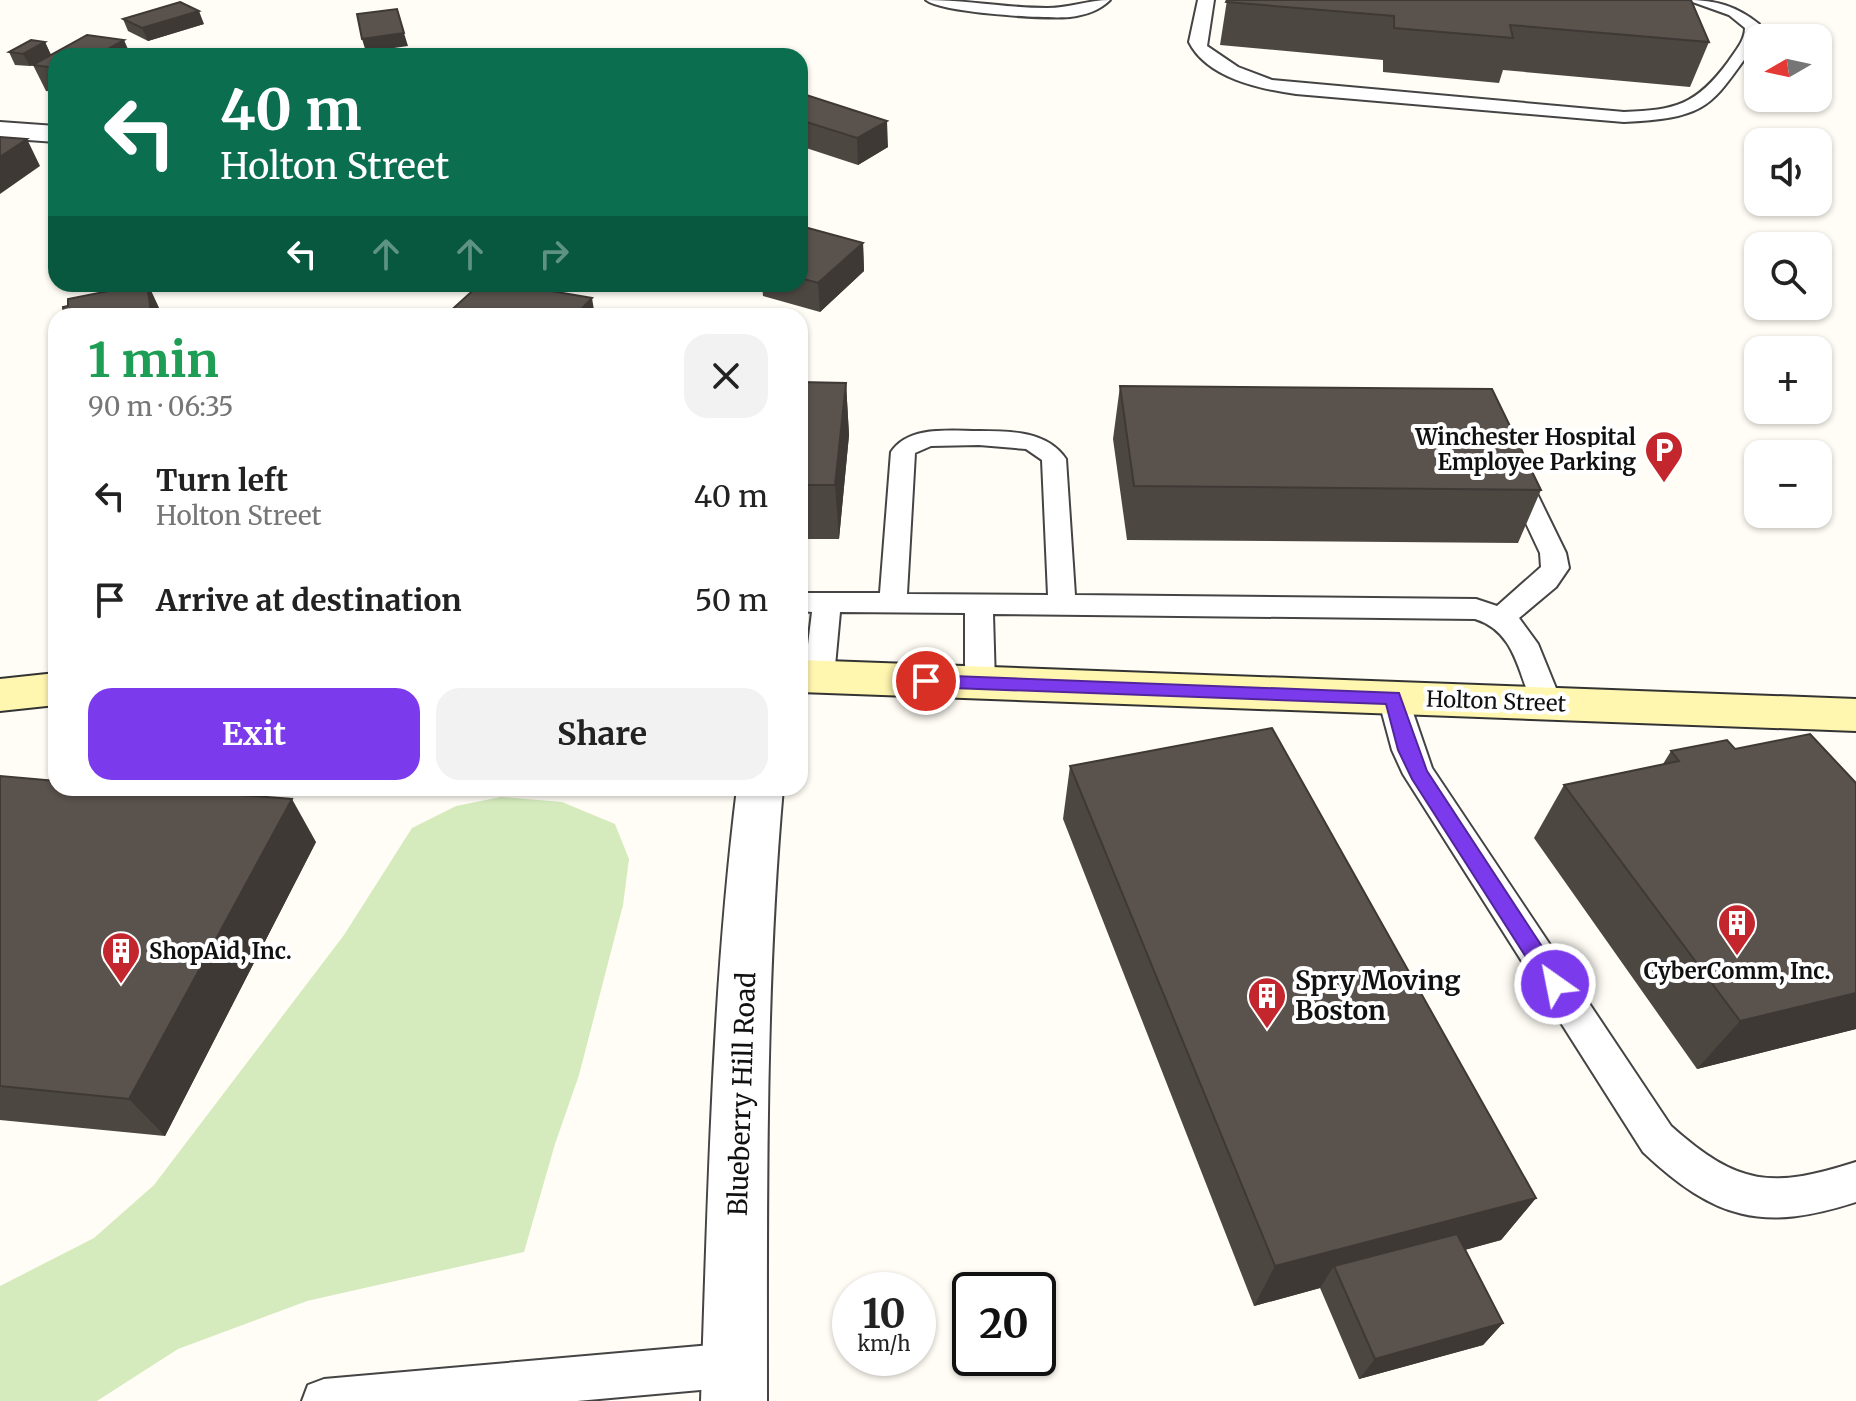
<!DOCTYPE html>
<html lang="en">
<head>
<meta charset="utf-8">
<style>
	:root { --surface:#fff; --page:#f2f2f2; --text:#222; --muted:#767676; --accent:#7c3aed }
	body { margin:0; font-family:Merriweather,serif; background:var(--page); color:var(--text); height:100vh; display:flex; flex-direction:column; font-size:30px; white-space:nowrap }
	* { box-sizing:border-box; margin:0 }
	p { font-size:26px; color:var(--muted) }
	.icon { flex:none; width:44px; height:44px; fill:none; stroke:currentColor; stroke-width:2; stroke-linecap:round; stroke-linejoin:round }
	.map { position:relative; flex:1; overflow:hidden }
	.side { position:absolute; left:48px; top:308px; width:760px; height:488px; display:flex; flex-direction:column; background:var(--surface); border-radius:24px; box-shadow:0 2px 6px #0004 }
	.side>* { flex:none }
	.hud { position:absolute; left:48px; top:48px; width:760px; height:244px; border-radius:24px; box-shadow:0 2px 6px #0004; background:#0b6e4f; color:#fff; overflow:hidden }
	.needle { width:52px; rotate:261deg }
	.fabs { position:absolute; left:1744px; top:24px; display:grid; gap:16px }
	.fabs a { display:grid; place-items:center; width:88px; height:88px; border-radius:16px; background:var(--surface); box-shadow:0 2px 6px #0004; font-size:40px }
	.speed { position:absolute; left:832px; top:1272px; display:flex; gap:16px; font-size:40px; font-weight:700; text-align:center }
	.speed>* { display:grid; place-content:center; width:104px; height:104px; border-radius:50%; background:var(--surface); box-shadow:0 2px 6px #0004; line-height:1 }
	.speed small { font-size:20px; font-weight:400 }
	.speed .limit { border:4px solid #111; border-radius:12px; background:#fff; color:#111 }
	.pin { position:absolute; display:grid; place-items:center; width:68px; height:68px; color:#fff; margin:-34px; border:4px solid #fff; border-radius:50%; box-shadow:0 2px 8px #0007 }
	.me { position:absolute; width:88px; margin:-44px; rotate:327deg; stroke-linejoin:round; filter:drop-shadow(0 0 6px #0008) }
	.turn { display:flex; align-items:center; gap:28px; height:168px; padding:0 40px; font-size:36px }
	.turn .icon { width:104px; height:104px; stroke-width:2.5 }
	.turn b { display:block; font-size:56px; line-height:68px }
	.lanes { display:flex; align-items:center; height:76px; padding:0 40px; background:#0003; justify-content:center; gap:40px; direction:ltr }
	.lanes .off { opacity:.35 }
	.round { display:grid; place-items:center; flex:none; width:84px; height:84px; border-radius:24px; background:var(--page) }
	.summary { display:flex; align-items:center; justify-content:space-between; height:136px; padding:0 40px }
	h1 { font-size:48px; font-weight:700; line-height:60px; color:#1e9e55 }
	.primary-button { display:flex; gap:16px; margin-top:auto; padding:16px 40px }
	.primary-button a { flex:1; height:92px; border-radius:24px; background:var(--accent); color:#fff; font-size:32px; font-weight:700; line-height:92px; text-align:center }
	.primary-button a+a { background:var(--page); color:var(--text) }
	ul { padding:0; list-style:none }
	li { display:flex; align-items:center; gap:24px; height:104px; padding:0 40px }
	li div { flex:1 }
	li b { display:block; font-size:30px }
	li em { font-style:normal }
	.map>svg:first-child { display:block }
</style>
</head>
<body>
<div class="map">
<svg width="1856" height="1401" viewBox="0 0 1856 1401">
	<rect width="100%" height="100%" fill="#fffdf5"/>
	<path fill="#d5ebbd" d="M501,797L562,802L615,824L629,859L623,905L579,1075L555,1144L524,1252L307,1301L178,1349L97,1401H0V1286L94,1238L154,1185L344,935L412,828L456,806Z"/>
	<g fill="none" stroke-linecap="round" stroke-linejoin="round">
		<g stroke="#444" stroke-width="4">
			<path id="lane" d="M926,0C967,0 1007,8 1047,8C1070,8 1088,0 1110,0C1099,11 1085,15 1070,17C1046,19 942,13 926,0Z
				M1198,0H1214L1207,46L1238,67L1272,80L1624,112C1676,110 1696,105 1728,62C1735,51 1745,41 1745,28L1729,15L1687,0C1716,0 1736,6 1759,24L1761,37C1711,102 1716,118 1624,122L1296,94C1260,89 1207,78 1189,42Z
				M979,431C1011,431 1047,431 1066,459L1075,595L1476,599L1497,606L1541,567L1540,553L1502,472L1506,467H1524L1566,553L1569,568L1556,587L1519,618L1538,644L1562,703L1558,711L1547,714L1536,711C1518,678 1518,632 1475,619L993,614L995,683L990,691L980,694L970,691L965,683V613L840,612L834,677L829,685L819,688L809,685L804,677L812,612L800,611V593H880L891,452C909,425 950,431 979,431ZM979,445L1026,449L1042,460L1048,595L907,594L915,453L931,446Z
				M1393,687L1404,690L1408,698L1432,768L1671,1126C1738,1186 1772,1189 1856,1162V1202C1763,1232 1715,1220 1643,1152L1403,774L1392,750L1378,698L1382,690Z
				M734,1343L750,1349L756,1365L750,1381L734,1387L577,1401H302L308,1385L324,1379Z"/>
		</g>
		<g stroke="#444" stroke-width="4">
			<path id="street" d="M0,122L56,126V142L0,138Z
				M737,788H783C765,991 767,1197 767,1401H701C708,1197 712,991 737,788Z"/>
		</g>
		<g stroke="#333" stroke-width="4">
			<path id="secondary" d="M800,660L1856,699V731L800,692Z
				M56,673V705L0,711V679Z"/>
		</g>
		<use href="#lane" fill="#fff" fill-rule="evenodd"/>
		<use href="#street" fill="#fff" fill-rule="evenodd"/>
		<use href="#secondary" fill="#fff6b0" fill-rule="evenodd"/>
	</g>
	<path fill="#4d4742" d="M1227,0L1709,42L1690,87L1503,70L1499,83L1383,72V60L1220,45Z
		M123,19L204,24L148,41L128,31Z
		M45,42L51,55L30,66L15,65L9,52Z
		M56,56V92L46,91L33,65Z
		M800,93L888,147L858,165L800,146Z
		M800,235L863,243L864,271L820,312L763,296L762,284H800Z
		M425,284H465L455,292Z
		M800,382L846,383L849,435L839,539H800Z
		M1120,386L1541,490L1518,543L1127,540L1113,439Z
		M1727,740L1856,1029L1697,1069L1534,838L1564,785L1663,764L1671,751Z
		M1070,766L1536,1198L1501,1240L1465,1250L1503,1323L1483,1345L1359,1379L1320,1288L1254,1306L1063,819Z
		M0,776L316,842L165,1136L0,1120Z"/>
	<path fill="#3f3936" d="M199,11L204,24L148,41L142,28Z
		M404,33L408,46L366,52L362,39Z
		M124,40L131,56H109L106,50Z
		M45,42L51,55L30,66L23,54Z
		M887,121L888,147L858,165L857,138Z
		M27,139L40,166L0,194V157Z
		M863,243L864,271L820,312L818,283Z
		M148,284L161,312L162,316H134Z
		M453,284H465L455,292Z
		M592,298L595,316H575Z
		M846,383L849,435L839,539L835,485Z
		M292,799L316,842L165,1136L129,1099Z
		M1856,993V1029L1697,1069L1740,1021Z
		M1536,1198L1501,1240L1341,1283L1334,1266L1320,1288L1254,1306L1275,1266Z
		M1503,1323L1483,1345L1359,1379L1375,1359Z"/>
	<path fill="#5a524d" stroke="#3f3936" stroke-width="2" d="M1227,0H1691L1709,42L1510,25L1513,38L1394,28V16L1226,2Z
		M180,2L199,11L142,28L123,19Z
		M397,9L404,33L362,39L357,14Z
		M87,35L124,40L106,50L117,52L109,56H56V68L33,65Z
		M31,40L45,42L23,54L9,52Z
		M800,93L887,121L857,138L800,120Z
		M0,137L27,139L0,157Z
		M808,228L863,243L818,283L800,278V235Z
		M144,284H147L151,312L134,316H64L63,307L68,306V299Z
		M480,284H510L592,298L575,316H454L446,315Z
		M800,382L846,383L835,485H800Z
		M1120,386L1492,389L1541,490L1134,486Z
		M1272,728L1536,1198L1275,1266L1070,766Z
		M1810,734L1856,783V993L1740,1021L1564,785L1679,761L1671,751L1727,740L1735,749Z
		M0,776L56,781V788H148L292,799L129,1099L0,1086Z
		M1457,1234L1503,1323L1375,1359L1334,1266Z"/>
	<path fill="#7c3aed" stroke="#51269a" stroke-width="2" d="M926,675L1399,693L1427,771L1562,977L1566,984L1562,990L1555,993L1547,990L1412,779L1398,750L1386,704L926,687L917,681Z"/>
	<defs>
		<g id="parking-pin" transform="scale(2)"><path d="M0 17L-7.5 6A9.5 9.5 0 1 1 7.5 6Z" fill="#c4262e" stroke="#fff"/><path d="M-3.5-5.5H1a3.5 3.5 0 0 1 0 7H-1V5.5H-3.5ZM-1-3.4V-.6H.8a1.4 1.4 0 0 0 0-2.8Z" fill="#fff"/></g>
		<g id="building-pin" transform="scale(2)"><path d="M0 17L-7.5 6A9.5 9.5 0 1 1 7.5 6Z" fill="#c4262e" stroke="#fff"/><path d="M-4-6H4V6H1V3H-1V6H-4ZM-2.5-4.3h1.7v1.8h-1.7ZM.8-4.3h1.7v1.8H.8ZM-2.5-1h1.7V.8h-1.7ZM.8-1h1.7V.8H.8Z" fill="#fff"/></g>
	</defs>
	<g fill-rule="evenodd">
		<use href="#parking-pin" x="1664" y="450"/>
		<use href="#building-pin" x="1737" y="923"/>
		<use href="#building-pin" x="121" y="951"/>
		<use href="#building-pin" x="1267" y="996"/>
	</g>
	<g text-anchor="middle" stroke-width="8" stroke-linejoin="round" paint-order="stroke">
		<g font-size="22" font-weight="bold" fill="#111" stroke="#fff" text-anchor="end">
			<text x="1636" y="445">Winchester Hospital<tspan x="1636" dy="25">Employee Parking</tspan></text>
			<text x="149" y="959" text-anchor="start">ShopAid, Inc.</text>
			<text x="1737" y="979" text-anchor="middle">CyberComm, Inc.</text>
		</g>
		<g font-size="22" fill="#111" stroke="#fff">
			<text transform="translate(1496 701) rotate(2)" y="8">Holton Street</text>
		</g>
		<g font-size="26" font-weight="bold" fill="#111" stroke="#fff" text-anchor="start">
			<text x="1295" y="990">Spry Moving<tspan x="1295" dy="30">Boston</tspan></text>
		</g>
		<g font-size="26" fill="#111" stroke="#fff">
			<text transform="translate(742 1094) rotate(-88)" y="9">Blueberry Hill Road</text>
		</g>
	</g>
</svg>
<div class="fabs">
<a><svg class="needle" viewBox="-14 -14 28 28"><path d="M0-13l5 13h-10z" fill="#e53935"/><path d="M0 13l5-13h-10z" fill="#767676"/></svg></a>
<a><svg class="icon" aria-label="sound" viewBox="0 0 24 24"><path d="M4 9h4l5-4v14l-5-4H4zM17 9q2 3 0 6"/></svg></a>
<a><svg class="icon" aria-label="search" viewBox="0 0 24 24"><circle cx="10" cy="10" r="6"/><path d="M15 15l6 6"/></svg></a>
<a>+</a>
<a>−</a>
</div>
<div class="speed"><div>10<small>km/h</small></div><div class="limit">20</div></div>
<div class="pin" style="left:926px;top:681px;background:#d93025"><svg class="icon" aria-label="arrive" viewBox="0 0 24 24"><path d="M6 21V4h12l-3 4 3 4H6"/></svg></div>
<svg class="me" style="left:1555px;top:984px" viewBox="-20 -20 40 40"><circle r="17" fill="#7c3aed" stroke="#fff" stroke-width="3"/><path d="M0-11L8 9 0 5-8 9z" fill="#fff"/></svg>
<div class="hud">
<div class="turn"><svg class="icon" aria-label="left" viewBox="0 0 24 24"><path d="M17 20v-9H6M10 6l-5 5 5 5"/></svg><div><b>40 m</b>Holton Street</div></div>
<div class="lanes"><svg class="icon" aria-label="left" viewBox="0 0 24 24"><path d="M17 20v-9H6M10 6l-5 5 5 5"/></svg><svg class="icon off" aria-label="ahead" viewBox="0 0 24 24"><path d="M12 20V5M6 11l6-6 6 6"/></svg><svg class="icon off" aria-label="ahead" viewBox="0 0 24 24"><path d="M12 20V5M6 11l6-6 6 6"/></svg><svg class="icon off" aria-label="right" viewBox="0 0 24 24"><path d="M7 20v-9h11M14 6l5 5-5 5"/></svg></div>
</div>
<section class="side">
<div class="summary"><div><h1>1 min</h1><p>90 m · 06:35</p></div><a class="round"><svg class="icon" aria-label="close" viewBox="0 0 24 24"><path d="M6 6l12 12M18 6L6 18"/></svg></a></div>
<ul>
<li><svg class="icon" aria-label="left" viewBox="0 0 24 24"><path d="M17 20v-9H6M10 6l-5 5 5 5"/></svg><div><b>Turn left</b><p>Holton Street</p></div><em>40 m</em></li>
<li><svg class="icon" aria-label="arrive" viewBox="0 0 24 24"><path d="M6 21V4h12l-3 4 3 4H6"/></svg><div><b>Arrive at destination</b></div><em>50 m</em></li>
</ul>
<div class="primary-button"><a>Exit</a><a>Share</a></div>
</section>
</div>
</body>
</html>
